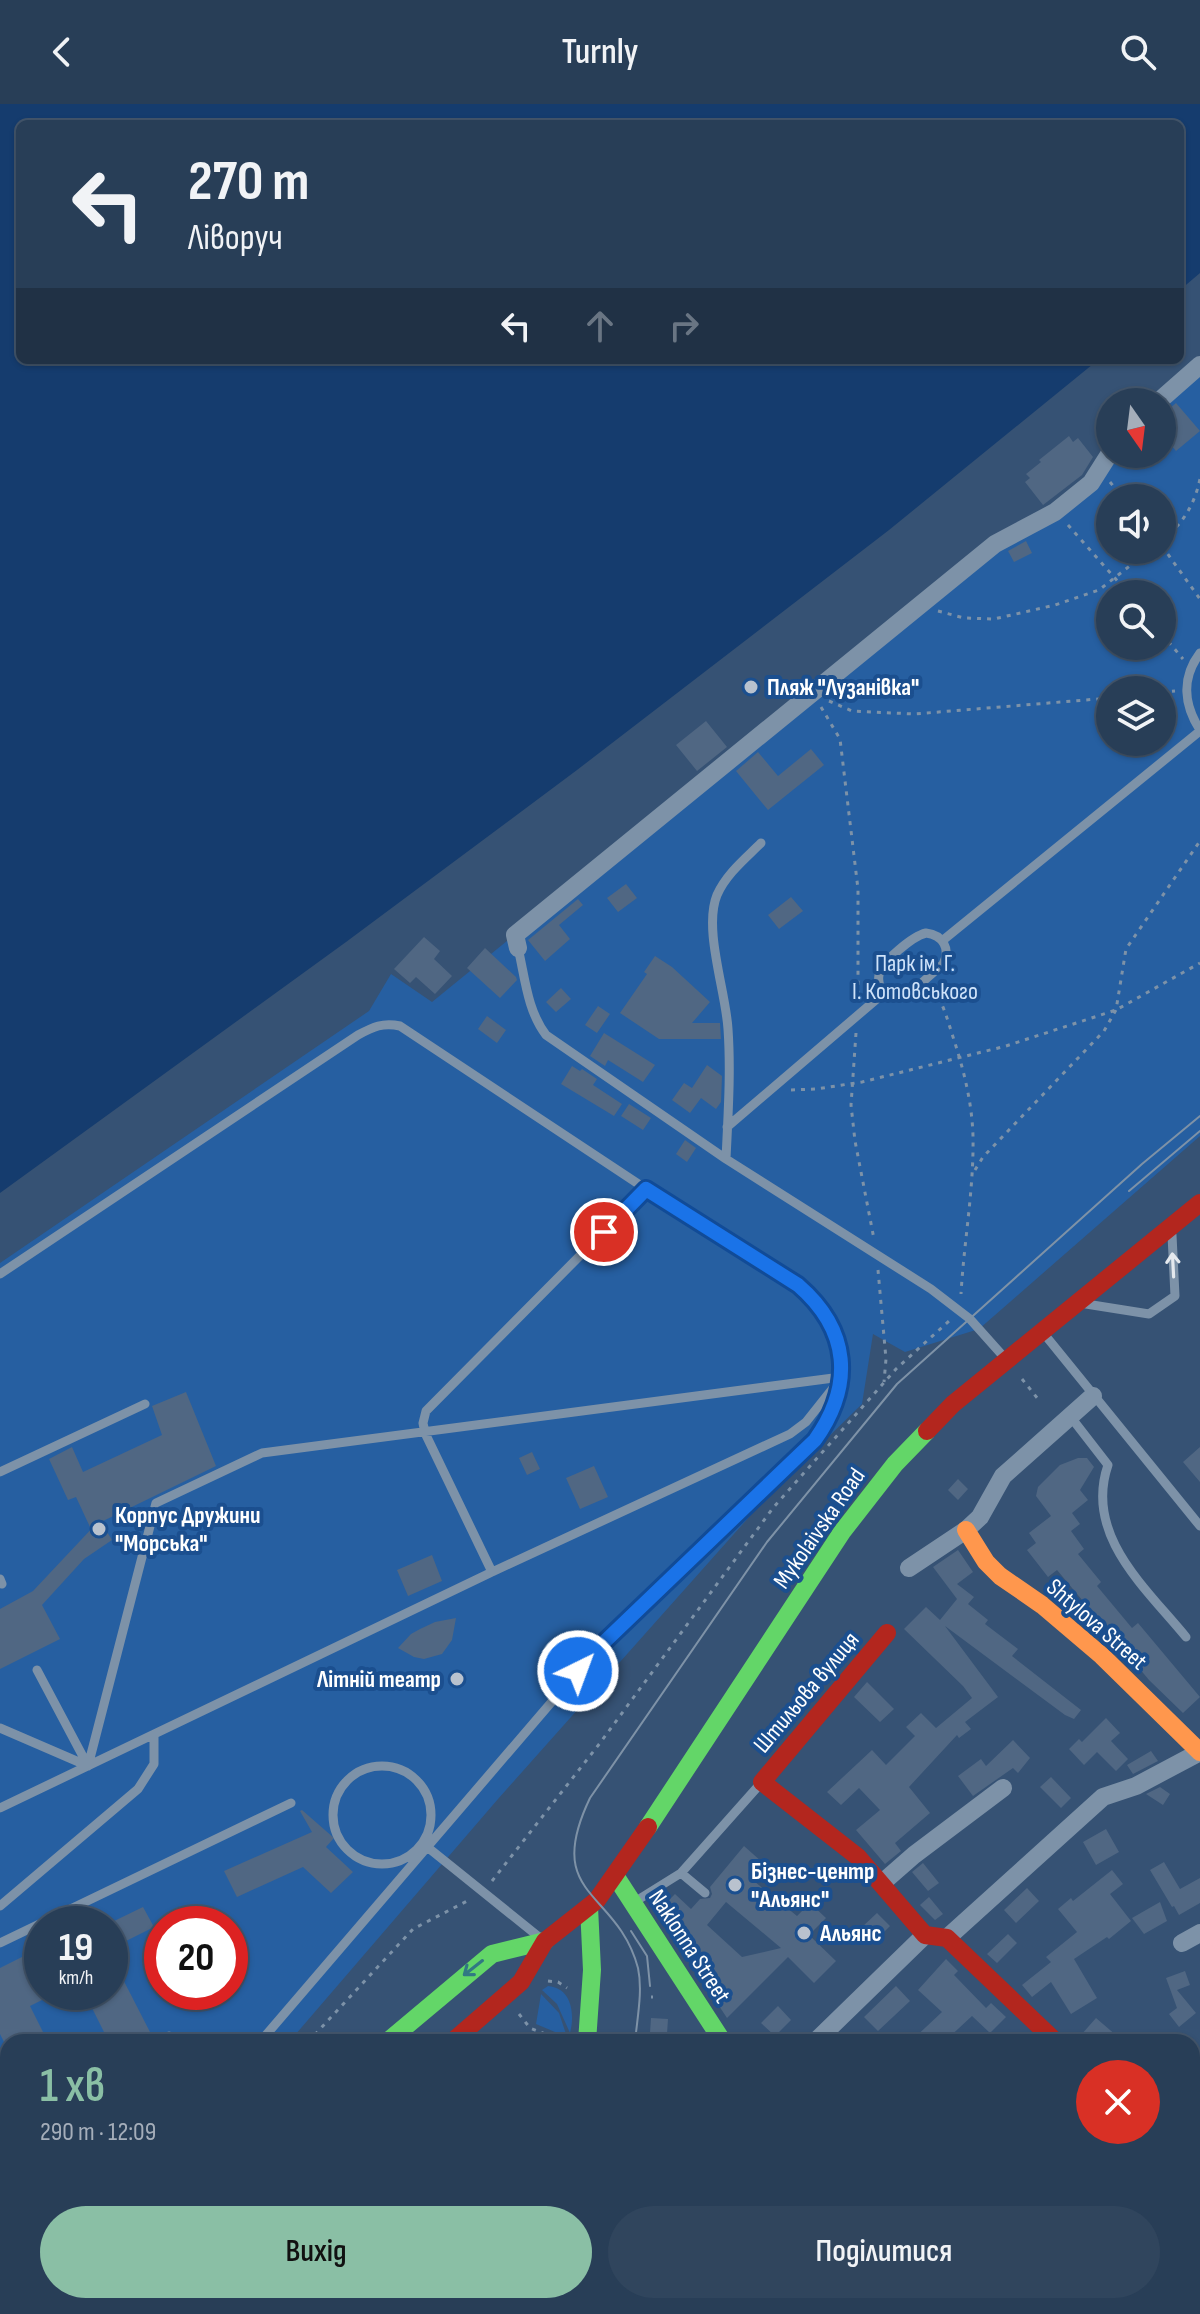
<!DOCTYPE html>
<html lang="uk">
<head>
<meta charset="utf-8">
<style>
	:root { --surface:#283e57; --page:#30455d; --text:#f1f3f6; --muted:#a5aeba; --line:#44576d; --accent:#8abfa5 }
	body { margin:0; font-family:"Sofia Sans Condensed",sans-serif; background:var(--page); color:var(--text); height:100vh; display:flex; flex-direction:column; font-size:30px; white-space:nowrap }
	* { box-sizing:border-box; margin:0 }
	p { font-size:26px; color:var(--muted) }
	.icon { flex:none; width:44px; height:44px; fill:none; stroke:currentColor; stroke-width:2; stroke-linecap:round; stroke-linejoin:round }
	.map { position:relative; flex:1; overflow:hidden }
	.side { position:absolute; left:0px; top:1930px; width:1200px; height:280px; display:flex; flex-direction:column; background:var(--surface); border-radius:24px 24px 0 0; box-shadow:0 2px 6px #0004,0 0 0 2px var(--line) }
	.side>* { flex:none }
	.banner { position:absolute; left:16px; top:16px; width:1168px; height:244px; border-radius:12px; box-shadow:0 2px 6px #0004,0 0 0 2px var(--line); background:#283e57; color:var(--text); overflow:hidden }
	.needle { width:52px; rotate:166deg }
	.fabs { position:absolute; left:1096px; top:284px; display:grid; gap:16px }
	.fabs a { display:grid; place-items:center; width:80px; height:80px; border-radius:50%; background:var(--surface); box-shadow:0 2px 6px #0004,0 0 0 2px var(--line); font-size:40px }
	.speed { position:absolute; left:24px; top:1802px; display:flex; gap:16px; font-size:40px; font-weight:700; text-align:center }
	.speed>* { display:grid; place-content:center; width:104px; height:104px; border-radius:50%; background:var(--surface); box-shadow:0 2px 6px #0004,0 0 0 2px var(--line); line-height:1 }
	.speed small { font-size:20px; font-weight:400 }
	.speed .limit { border:12px solid #d22; background:#fff; color:#111 }
	.pin { position:absolute; display:grid; place-items:center; width:68px; height:68px; color:#fff; margin:-34px; border:4px solid #fff; border-radius:50%; box-shadow:0 2px 8px #0007 }
	.me { position:absolute; width:88px; margin:-44px; rotate:42deg; stroke-linejoin:round; filter:drop-shadow(0 0 6px #0008) }
	.turn { display:flex; align-items:center; gap:28px; height:168px; padding:0 40px; font-size:36px }
	.turn .icon { width:104px; height:104px; stroke-width:2.5 }
	.turn b { display:block; font-size:56px; line-height:68px }
	.lanes { display:flex; align-items:center; height:76px; padding:0 40px; background:#0003; justify-content:center; gap:40px; direction:ltr }
	.lanes .off { opacity:.35 }
	.round { display:grid; place-items:center; flex:none; width:84px; height:84px; border-radius:42px; background:var(--page) }
	.overview { display:flex; align-items:center; justify-content:space-between; height:136px; padding:0 40px }
	h1 { font-size:48px; font-weight:600; line-height:60px; color:var(--accent) }
	.cta { display:flex; gap:16px; margin-top:auto; padding:16px 40px }
	.cta a { flex:1; height:92px; border-radius:48px; background:var(--accent); color:#111; font-size:32px; font-weight:600; line-height:92px; text-align:center }
	.cta a+a { background:var(--page); color:var(--text) }
	header { display:flex; justify-content:space-between; align-items:center; height:104px; padding:0 40px; background:var(--surface); font-size:36px; font-weight:600 }
	.map>svg:first-child { display:block }
</style>
</head>
<body>
<header><svg class="icon" aria-label="back" viewBox="0 0 24 24"><path d="M15 5l-7 7 7 7"/></svg>Turnly<svg class="icon" aria-label="search" viewBox="0 0 24 24"><circle cx="10" cy="10" r="6"/><path d="M15 15l6 6"/></svg></header>
<div class="map">
<svg width="1200" height="2210" viewBox="0 0 1200 2210">
	<rect width="100%" height="100%" fill="#365274"/>
	<path fill="#265fa1" fill-rule="evenodd" d="M1200,261V1032L979,1225L905,1248L873,1230L862,1300L766,1394L498,1695L289,1938H8V2202H63L56,2210H0V1159L369,907L391,870L432,898L919,501L1055,408L1110,350H1162V298ZM1110,394H1162V446H1110ZM1110,490H1162V542H1110ZM1110,586H1162V638H1110ZM42,1820H110V1888H42ZM162,1820H230V1888H162Z
		M548,1882C572,1884 575,1910 570,1929L557,1900L542,1886Z
		M541,1890L559,1909L567,1933L536,1920Z"/>
	<path fill="#153c6e" d="M0,0H1200V169L1180,186V20H20V256H1098L889,426L577,666L346,838L0,1089Z"/>
	<path fill="#506783" fill-rule="evenodd" d="M1176,299L1200,327L1176,347L1162,330V311Z
		M1069,332L1073,338L1078,334L1093,353L1082,371L1043,401L1025,378L1030,374L1026,370L1041,358L1039,356Z
		M1026,437L1032,449L1014,458L1008,447Z
		M706,617L727,643L697,667L676,641Z
		M811,645L824,661L768,706L736,667L758,648L778,672Z
		M626,780L637,794L618,808L607,794Z
		M791,793L803,807L779,825L768,811Z
		M578,795L583,801L559,821L570,835L545,857L528,836Z
		M424,833L440,847L434,855L452,872L435,890L416,873L410,879L394,865Z
		M485,844L516,873L517,876L500,894L467,864Z
		M655,852L672,863L710,898L692,919H720L721,935H659L620,909L647,870L644,868Z
		M561,884L571,895L556,908L546,898Z
		M598,902L610,910L597,929L585,921Z
		M487,912L506,926L497,939L478,925Z
		M604,929L655,961L643,978L608,956L605,962L590,952Z
		M707,961L722,972L721,998L716,1005L701,994L690,1009L672,996L684,979L692,984Z
		M572,962L580,967L582,965L597,975L593,981L622,1000L614,1012L561,980Z
		M629,1000L651,1014L643,1026L621,1012Z
		M685,1036L696,1044L687,1058L676,1050Z
		M186,1288L216,1362L101,1418L112,1436L84,1455L42,1501L60,1535L0,1565V1505L33,1487L96,1420L90,1423L76,1393L68,1396L49,1355L72,1343L83,1368L162,1331L152,1302Z
		M1200,1343V1378L1183,1358Z
		M532,1348L540,1365L527,1371L519,1354Z
		M1078,1354H1087L1094,1363L1080,1386L1088,1396L1072,1409L1080,1420L1071,1427L1084,1445L1078,1450L1101,1478L1097,1482L1132,1524L1138,1519L1200,1593L1183,1609L1149,1576L1057,1466L1048,1473L1027,1446L1036,1439L1029,1429L1051,1412L1036,1392L1038,1383L1060,1361Z
		M594,1362L608,1393L580,1405L566,1374Z
		M958,1375L968,1385L958,1396L948,1386Z
		M958,1446L973,1468L957,1480L974,1493L968,1500L988,1516L985,1520L1018,1545L1012,1552L1081,1606L1074,1615L1065,1611L945,1522L998,1593L965,1618L971,1625L959,1634L957,1631L909,1683L930,1709L895,1739L901,1747L885,1760L856,1726L880,1706L859,1684L841,1701L827,1688L872,1646L886,1661L915,1632L906,1623L921,1609L936,1624L972,1594L963,1582L904,1525L926,1503L940,1516L957,1495L933,1463Z
		M432,1451L442,1477L408,1492L397,1466Z
		M456,1514L452,1536L442,1550L424,1555L414,1553L398,1544L411,1530L420,1525L435,1518Z
		M867,1578L894,1605L880,1618L854,1593Z
		M1106,1614L1120,1629L1111,1637L1128,1655L1116,1667L1097,1648L1084,1661L1069,1645L1079,1635L1082,1638Z
		M1013,1636L1030,1654L1018,1669L1013,1664L973,1692L958,1672L981,1655L986,1662Z
		M1151,1647L1158,1657L1133,1670L1127,1661Z
		M1051,1673L1071,1694L1061,1704L1040,1683Z
		M1160,1683L1170,1690L1163,1701L1146,1690Z
		M302,1706L334,1734L326,1743L353,1768L331,1789L303,1763L237,1793L224,1767L312,1728L300,1707Z
		M1106,1725L1119,1748L1096,1761L1083,1738Z
		M744,1742L762,1758L749,1773L797,1812L810,1799L826,1814L809,1831L836,1857L814,1879L788,1853L727,1914L659,1811L665,1800L675,1790L691,1805L700,1795L710,1794L712,1790L710,1783ZM726,1798L781,1844L742,1853L707,1821Z
		M1164,1758L1180,1785L1200,1774V1799L1179,1811L1174,1802L1172,1803L1150,1766Z
		M923,1759L939,1779L928,1787L912,1768Z
		M1112,1766L1123,1780L1110,1790L1131,1817L1109,1835L1107,1833L1074,1855L1097,1894L1071,1910L1051,1878L1032,1893L1022,1881L1051,1858L1046,1853L1077,1828L1058,1805L1071,1794L1073,1797Z
		M1027,1784L1039,1797L1016,1819L1004,1806Z
		M929,1793L943,1810L935,1816L920,1801Z
		M1160,1798L1167,1817L1144,1830L1132,1814Z
		M143,1803L154,1823L110,1845V1819Z
		M877,1809L890,1822L876,1836L862,1823Z
		M1008,1830L1017,1839L997,1859L987,1850Z
		M42,1843V1896L30,1902L48,1938H4L0,1930V1864Z
		M110,1850L150,1928L131,1938H109L84,1888H110Z
		M946,1855L958,1867L954,1871L986,1904L991,1899L1006,1913L990,1929L972,1912L944,1938H910L942,1908L918,1886Z
		M1185,1867L1190,1881L1177,1886L1196,1909L1179,1923L1169,1910L1177,1904L1166,1874Z
		M896,1882L910,1897L878,1927L864,1913Z
		M778,1902L791,1916L775,1932L761,1919Z
		M651,1914L668,1915L667,1930L650,1929Z
		M1096,1914L1124,1938H1089L1081,1931Z"/>
	<g fill="none" stroke-linecap="round" stroke-linejoin="round">
		<path stroke="#7d92a8" stroke-width="3" stroke-dasharray="4 6" stroke-linecap="butt" d="M1110,378L1123,394
			M1068,421L1129,490
			M1162,437C1183,419 1194,402 1200,375
			M1162,442L1200,495
			M938,507L964,514L994,515L1055,501L1099,486L1150,446
			M1162,530L1183,555
			M1162,588L1175,587
			M829,597L852,607L914,610L1110,594
			M821,603L840,635L858,785V893
			M933,885C944,900 948,918 954,936C964,967 972,999 973,1032C974,1085 964,1137 961,1190
			M856,929L851,1001L855,1037L874,1135
			M791,986L816,985L862,978L1006,942L1116,906L1200,859
			M975,1066L983,1053L1104,927L1116,906L1126,845L1200,737
			M878,1166L886,1255L884,1278
			M1022,1275L1038,1295
			M492,1777L600,1639L773,1404L896,1265L949,1217
			M548,1877L558,1878L567,1884
			M651,1893H653
			M519,1910L530,1924L563,1937
			M308,1938L413,1825L471,1795
			M71,2210L78,2202"/>
		<path stroke="#7d92a8" stroke-width="9" d="M1200,549C1181,574 1184,601 1200,626
			M926,829C943,831 951,845 943,860L909,890C895,897 876,889 879,871C881,858 913,832 926,829Z
			M942,837L1200,627
			M518,844C525,873 527,906 546,931L726,1055L931,1185L970,1215L1003,1252
			M727,1023L885,888
			M726,1055C728,1011 731,968 728,925C726,888 703,825 717,791C726,770 746,754 761,739
			M0,1170L358,931C373,923 383,918 400,922L646,1085L798,1181C850,1226 853,1280 815,1336L597,1545L260,1938
			M1086,1200L1149,1210L1175,1192L1172,1131
			M1045,1231L1200,1422
			M1070,1312L1108,1361C1084,1431 1145,1483 1186,1533
			M0,1368L145,1300
			M492,1468L425,1329L423,1319L426,1307L646,1085
			M0,1475L2,1480
			M37,1566L88,1662
			M0,1624L88,1662
			M88,1662L156,1399L262,1349L841,1273
			M333 1711a49 49 0 1 1 98 0a49 49 0 1 1-98 0Z
			M0,1704L492,1468L790,1330L806,1318L837,1279
			M426,1742L539,1833
			M681,1769L705,1789
			M636,1797L681,1769L761,1679
			M0,1802L138,1685L154,1660V1631
			M0,1839L291,1699
			M157,1938L169,1932
			M0,2018L8,2014
			M24,2210L31,2202
			M257,2210L264,2202"/>
		<path stroke="#7d92a8" stroke-width="18" d="M1158,298L1200,261
			M518,844L515,831L995,440L1055,408L1091,379L1110,349
			M909,1464L966,1426L980,1413L1003,1372L1093,1292
			M882,1779L914,1751L1003,1684
			M947,1834L1103,1693L1136,1682L1200,1648
			M1182,1839L1200,1829
			M815,1938L925,1831
			M1192,2061L1200,2068
			M874,2202L879,2210"/>
		<path stroke="#63d668" stroke-width="18" d="M648,1723L842,1428L895,1360L927,1327
			M616,1773L723,1938
			M387,1938L492,1850L545,1837
			M587,1938L592,1866L589,1803
			M139,2210L145,2202
			M199,2210L206,2202"/>
		<path stroke="#ff974d" stroke-width="18" d="M966,1426L986,1458L1000,1472L1042,1501L1102,1552L1200,1648"/>
		<path stroke="#b3261e" stroke-width="18" d="M927,1327L953,1300L1200,1099
			M887,1529L762,1678L858,1753L925,1831L947,1834L1056,1938
			M452,1938L521,1878L545,1837L597,1796L648,1723
			M569,2210L570,2202"/>
		<path stroke="#7e92a7" stroke-width="2" d="M1129,1087L1200,1027
			M631,1827L647,1852L650,1882
			M635,1938C637,1915 643,1887 638,1864C617,1785 542,1794 590,1694L767,1438L897,1280L1142,1060L1200,1012
			M613,2210L614,2202"/>
	</g>
	<defs><path id="oneway-shaft" d="M-6 0H5M1.5-3L5.5 0L1.5 3" fill="none" stroke-width="1.6" stroke-linecap="round" stroke-linejoin="round" transform="scale(2)"/></defs>
	<use stroke="#e5e9ee" href="#oneway-shaft" transform="translate(1173 1161) rotate(-93)"/>
	<use stroke="#317883" href="#oneway-shaft" transform="translate(473 1864) rotate(142)"/>
	<g fill="none" stroke-linecap="round" stroke-linejoin="round">
		<g stroke="#114b97" stroke-width="20">
			<path id="route" d="M578,1567L597,1545L815,1336C854,1281 850,1226 798,1181L646,1085L604,1128"/>
		</g>
		<use href="#route" stroke="#1a73e8" stroke-width="14"/>
	</g>
	<g fill="#b9c2ce" stroke="#1b4f8f" stroke-width="3">
		<circle cx="751" cy="583" r="8"/>
		<circle cx="99" cy="1425" r="8"/>
		<circle cx="457" cy="1575" r="8"/>
		<circle cx="735" cy="1781" r="8"/>
		<circle cx="804" cy="1829" r="8"/>
	</g>
	<g text-anchor="middle" stroke-width="8" stroke-linejoin="round" paint-order="stroke">
		<g font-size="24" font-weight="bold" fill="#fff" stroke="#1b4f8f" text-anchor="start">
			<text x="767" y="591">Пляж "Лузанівка"</text>
			<text x="115" y="1419">Корпус Дружини<tspan x="115" dy="28">"Морська"</tspan></text>
			<text x="441" y="1583" text-anchor="end">Літній театр</text>
			<text x="751" y="1775">Бізнес-центр<tspan x="751" dy="28">"Альянс"</tspan></text>
			<text x="820" y="1837">Альянс</text>
		</g>
		<g font-size="24" fill="#cfe3fa" stroke="#1b4f8f">
			<text x="915" y="867">Парк ім. Г.<tspan x="915" dy="28">І. Котовського</tspan></text>
		</g>
		<g font-size="24" fill="#fff" stroke="#1b4f8f">
			<text transform="translate(819 1424) rotate(-55)" y="8">Mykolaivska Road</text>
			<text transform="translate(1097 1520) rotate(41)" y="8">Shtylova Street</text>
			<text transform="translate(806 1588) rotate(-50)" y="8">Штильова вулиця</text>
			<text transform="translate(690 1842) rotate(57)" y="8">Naklonna Street</text>
		</g>
	</g>
</svg>
<div class="fabs">
<a><svg class="needle" viewBox="-14 -14 28 28"><path d="M0-13l5 13h-10z" fill="#e53935"/><path d="M0 13l5-13h-10z" fill="#a5aeba"/></svg></a>
<a><svg class="icon" aria-label="sound" viewBox="0 0 24 24"><path d="M4 9h4l5-4v14l-5-4H4zM17 9q2 3 0 6"/></svg></a>
<a><svg class="icon" aria-label="search" viewBox="0 0 24 24"><circle cx="10" cy="10" r="6"/><path d="M15 15l6 6"/></svg></a>
<a><svg class="icon" aria-label="layers" viewBox="0 0 24 24"><path d="M12 4l9 5-9 5-9-5zM3 14l9 5 9-5"/></svg></a>
</div>
<div class="speed"><div>19<small>km/h</small></div><div class="limit">20</div></div>
<div class="pin" style="left:604px;top:1128px;background:#d93025"><svg class="icon" aria-label="arrive" viewBox="0 0 24 24"><path d="M6 21V4h12l-3 4 3 4H6"/></svg></div>
<svg class="me" style="left:578px;top:1567px" viewBox="-20 -20 40 40"><circle r="17" fill="#1a73e8" stroke="#fff" stroke-width="3"/><path d="M0-11L8 9 0 5-8 9z" fill="#fff"/></svg>
<div class="banner">
<div class="turn"><svg class="icon" aria-label="left" viewBox="0 0 24 24"><path d="M17 20v-9H6M10 6l-5 5 5 5"/></svg><div><b>270 m</b>Ліворуч</div></div>
<div class="lanes"><svg class="icon" aria-label="left" viewBox="0 0 24 24"><path d="M17 20v-9H6M10 6l-5 5 5 5"/></svg><svg class="icon off" aria-label="ahead" viewBox="0 0 24 24"><path d="M12 20V5M6 11l6-6 6 6"/></svg><svg class="icon off" aria-label="right" viewBox="0 0 24 24"><path d="M7 20v-9h11M14 6l5 5-5 5"/></svg></div>
</div>
<section class="side">
<div class="overview"><div><h1>1 хв</h1><p>290 m · 12:09</p></div><a class="round" style="background:#d93025;color:#fff"><svg class="icon" aria-label="close" viewBox="0 0 24 24"><path d="M6 6l12 12M18 6L6 18"/></svg></a></div>
<div class="cta"><a>Вихід</a><a>Поділитися</a></div>
</section>
</div>
</body>
</html>
